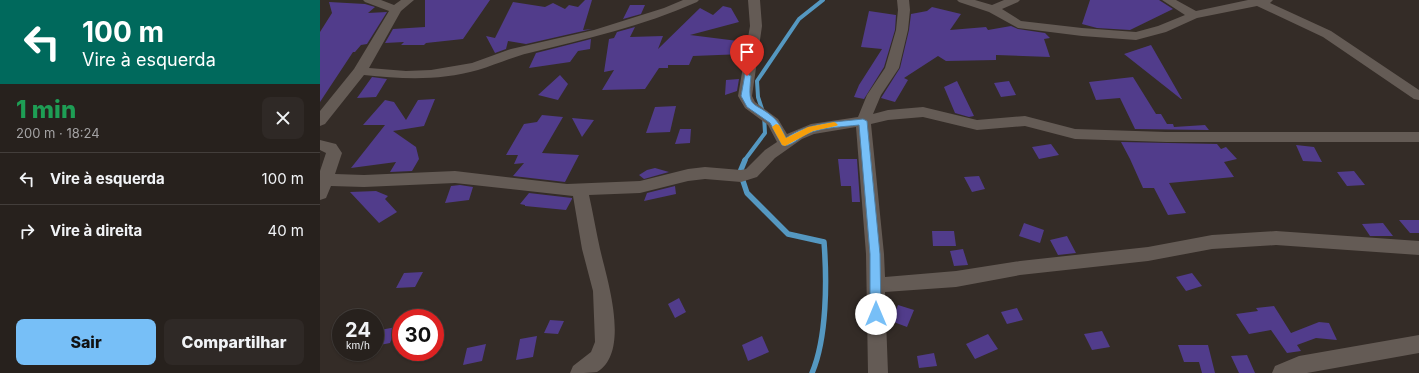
<!DOCTYPE html>
<html lang="pt">
<head>
<meta charset="utf-8">
<style>
	:root { --surface:#27211d; --page:#2f2926; --text:#f1f3f6; --muted:#a4a3a4; --line:#433e3b; --accent:#77bff7 }
	body { margin:0; font-family:Inter,sans-serif; background:var(--page); color:var(--text); height:100vh; display:flex; flex-direction:column; font-size:15px; white-space:nowrap }
	* { box-sizing:border-box; margin:0 }
	p { font-size:13px; color:var(--muted) }
	.icon { flex:none; width:22px; height:22px; fill:none; stroke:currentColor; stroke-width:2; stroke-linecap:round; stroke-linejoin:round }
	.map { position:relative; flex:1; overflow:hidden }
	.details { display:flex; flex-direction:column; background:var(--surface); width:320px }
	.details>* { flex:none }
	.top-card { background:#00695c; color:#fff; overflow:hidden }
	.speed { position:absolute; left:12px; top:309px; display:flex; gap:8px; font-size:20px; font-weight:700; text-align:center }
	.speed>* { display:grid; place-content:center; width:52px; height:52px; border-radius:50%; background:var(--surface); box-shadow:0 1px 3px #0004,0 0 0 1px var(--line); line-height:1 }
	.speed small { font-size:10px; font-weight:400 }
	.speed .limit { border:6px solid #d22; background:#fff; color:#111 }
	.pin { position:absolute; display:grid; place-items:center; width:34px; height:34px; color:#fff; margin:-41px -17px; border-radius:50% 50% 50% 0; rotate:-45deg; box-shadow:0 0 4px #0007 }
	.pin .icon { rotate:45deg }
	.me { position:absolute; width:44px; margin:-22px; rotate:0deg; stroke-linejoin:round; filter:drop-shadow(0 0 3px #0008) }
	.turn { display:flex; align-items:center; gap:14px; height:84px; padding:0 16px; font-size:18px }
	.turn .icon { width:52px; height:52px; stroke-width:2.5 }
	.turn b { display:block; font-size:28px; line-height:34px }
	.round { display:grid; place-items:center; flex:none; width:42px; height:42px; border-radius:8px; background:var(--page) }
	.headline { display:flex; align-items:center; justify-content:space-between; height:68px; padding:0 16px }
	h1 { font-size:24px; font-weight:800; line-height:30px; color:#1e9e55 }
	.button { display:flex; gap:8px; margin-top:auto; padding:8px 16px }
	.button a { flex:1; height:46px; border-radius:8px; background:var(--accent); color:#111; font-size:16px; font-weight:800; line-height:46px; text-align:center }
	.button a+a { background:var(--page); color:var(--text) }
	ul { padding:0; list-style:none }
	li { display:flex; align-items:center; gap:12px; height:52px; padding:0 16px; border-top:1px solid var(--line) }
	li div { flex:1 }
	li b { display:block; font-size:15px }
	li em { font-style:normal }
	main { display:flex; flex:1; min-height:0 }
	.map>svg:first-child { display:block }
</style>
</head>
<body>
<main>
<section class="details">
<div class="top-card">
<div class="turn"><svg class="icon" aria-label="left" viewBox="0 0 24 24"><path d="M17 20v-9H6M10 6l-5 5 5 5"/></svg><div><b>100 m</b>Vire à esquerda</div></div>
</div>
<div class="headline"><div><h1>1 min</h1><p>200 m · 18:24</p></div><a class="round"><svg class="icon" aria-label="close" viewBox="0 0 24 24"><path d="M6 6l12 12M18 6L6 18"/></svg></a></div>
<ul>
<li><svg class="icon" aria-label="left" viewBox="0 0 24 24"><path d="M17 20v-9H6M10 6l-5 5 5 5"/></svg><div><b>Vire à esquerda</b></div><em>100 m</em></li>
<li><svg class="icon" aria-label="right" viewBox="0 0 24 24"><path d="M7 20v-9h11M14 6l5 5-5 5"/></svg><div><b>Vire à direita</b></div><em>40 m</em></li>
</ul>
<div class="button"><a>Sair</a><a>Compartilhar</a></div>
</section>
<div class="map">
<svg width="1099" height="373" viewBox="0 0 1099 373">
	<rect width="100%" height="100%" fill="#342c27"/>
	<g fill="none" stroke-linecap="round" stroke-linejoin="round">
		<path stroke="#5598c1" stroke-width="4" d="M424,161L445,133L444,115L438,97L437,81L479,19L503,0"/>
		<path stroke="#5598c1" stroke-width="5.5" d="M425,160L420,172L427,193L468,234L504,242C507,280 507,338 492,373"/>
	</g>
	<path fill="#513c8b" d="M105,0H170L143,39L106,43L104,45H81L84,42L65,43L73,29L105,27Z
		M265,0H272L263,30L272,29L206,44L188,41L186,49L175,53L166,36L175,38L193,2L225,7L233,3L245,9L249,5L258,7Z
		M770,0H839L853,9L810,30L777,28L762,24Z
		M9,2L45,4L55,7L48,13L67,12L47,44L41,45L35,52H33L0,102V32L12,13Z
		M310,5H325L321,14L303,19Z
		M403,6L411,8L419,22L370,35L426,42L424,54L373,56L369,65H348V68H339L325,89L282,90L294,70L284,72L289,39L294,38L297,32L315,27L310,37L343,36L338,49L380,8L393,15Z
		M612,7L641,14L630,30L666,27L668,30L691,26L698,29L725,33L730,38L724,39L730,57L676,55V60L626,61L618,56L584,78L588,80L575,102L561,98L580,68L589,30L591,14L607,11Z
		M549,11L576,15L575,30L564,67L544,99L534,97L539,85L562,49L541,47Z
		M271,39L270,49L258,51L250,62L209,68L216,53Z
		M831,45L862,99H861L804,54Z
		M240,75L248,84L238,100L218,95Z
		M52,77L67,79L56,97L37,98Z
		M813,77L836,114H841L847,124H853L854,127L885,125L889,130L815,129L800,98L776,100L769,82Z
		M419,79L417,91L405,95L406,80Z
		M637,81L654,116L649,117L635,113L624,87Z
		M689,81L696,95L681,97L674,83Z
		M115,99L104,126L73,131L96,147L99,159L92,171L70,172L76,162L31,168L65,125H43L65,100L74,102L86,120L98,100Z
		M356,106L350,132L326,133L335,107Z
		M222,115L243,117L222,153L259,155L245,182L193,176L204,163L194,164L198,155H186L204,124L217,122Z
		M252,118L274,120L262,137Z
		M360,129H371L370,143L355,144Z
		M801,142L897,144L901,149L906,147L917,159L904,162L914,177L849,183L866,213L848,215L834,188H823L810,159Z
		M731,144L739,155L719,159L712,147Z
		M976,145L994,147L1002,162L983,161Z
		M518,159H537L540,202H532L531,186H521Z
		M335,168L349,172L324,179L319,175L327,170Z
		M1034,171L1045,185L1027,186L1017,172Z
		M659,176L665,189L652,192L644,177Z
		M140,185L153,187L149,200L125,203L131,186Z
		M355,186L356,194L324,201L327,193Z
		M56,191L68,196L65,199L77,212L59,223L30,192Z
		M209,193L252,198V199L246,210L205,206V205L200,204Z
		M1079,220H1099V233H1090Z
		M704,223L724,230L720,243L699,236Z
		M1063,223L1073,236H1050L1042,224Z
		M612,231H634L636,246H613Z
		M747,236L756,253L738,255L730,240Z
		M643,249L648,265L634,266L630,251Z
		M103,272L95,287L76,288L84,273Z
		M872,273L882,286L866,291L856,277Z
		M359,298L366,312L355,318L348,304Z
		M578,305L594,310L587,327L571,321Z
		M954,306L971,333L999,322L1009,323L1017,340L996,338L977,345L981,351L967,353L951,330L929,334L916,314L938,311L936,308Z
		M697,308L703,320L687,324L681,312Z
		M230,320L244,321L238,334L224,333Z
		M76,327L70,343L55,346V331Z
		M782,331L790,347L772,350L764,334Z
		M668,334L678,349L655,359L646,344Z
		M217,336L213,357L196,360L200,339Z
		M442,336L449,352L428,361L422,345Z
		M166,344L162,361L143,365L147,348Z
		M858,345H888L895,373H882L879,362H864Z
		M614,353L617,366L599,368L597,356Z
		M927,355L935,373H919L911,356Z"/>
	<g fill="none" stroke-linecap="round" stroke-linejoin="round">
		<path fill="#645b55" fill-rule="evenodd" d="M43,0H61L74,5L81,0H94L81,11L49,68L86,71L111,70L152,63L191,49L274,30L344,8L363,0H379L377,2C323,26 266,39 209,53C192,57 175,65 158,70C120,81 82,79 44,75L5,124L0,126V111L34,69L69,11L45,2Z
			M428,0H440L442,26L432,96L435,102L458,119L467,134L491,124L538,117L547,95L565,68L576,30L578,10L577,0H589L590,10L588,30L579,68L561,95L553,114L568,110L603,107L657,120L705,116L755,129L846,132H1099V142H846L755,139L705,126L657,130L603,117L568,120L551,124L564,254L565,277L636,271L700,261L828,247L892,235L956,231L1099,241V255L956,245L892,249L828,261L700,275L636,287L565,292L568,373H548L546,254L536,127L494,134L482,139L455,158L437,177L421,182L385,179L368,181L320,193L269,195C273,213 276,231 280,249C287,279 311,352 277,372C271,373 257,373 250,373L253,366L271,352L275,342L273,291L262,249L253,196L135,183L44,187L11,186L6,198L0,200V171L6,153L0,150V140L16,144L22,153L15,174L44,175L135,171L247,184L320,181L368,169L385,167L421,170L426,169L445,150L457,142L448,125L425,108L418,96L430,26Z
			M637,0H655L672,5L684,0H700L698,2L682,9L701,21L762,28L816,32L838,26L865,15L842,0H856L876,11L928,0H953L950,3L1011,31L1099,90V100L1094,99L1003,37L937,6L877,18L846,32L816,40L762,36L698,28L669,12L639,2Z
			M1099,335V353L987,373H952L955,366L979,356Z"/>
	</g>
	<path fill="#77bff7" stroke="#4d7ca1" d="M425,74H427L431,76C427,113 434,99 455,119C460,124 463,132 466,138C489,122 517,122 543,119L547,121L560,254L561,314L559,318L556,319L552,318L550,314V254L539,125C523,127 502,127 487,134C480,137 470,148 462,145L450,123L427,107L421,96Z"/>
	<path fill="#f59e0b" d="M514,122L516,123L518,125L516,126L493,131L465,146L462,145L452,127L456,124L459,125L466,138L488,127Z"/>
</svg>
<div class="speed"><div>24<small>km/h</small></div><div class="limit">30</div></div>
<div class="pin" style="left:427px;top:76px;background:#d93025"><svg class="icon" aria-label="arrive" viewBox="0 0 24 24"><path d="M6 21V4h12l-3 4 3 4H6"/></svg></div>
<svg class="me" style="left:556px;top:314px" viewBox="-20 -20 40 40"><circle r="19" fill="#fff"/><path d="M0-13L10 11 0 6-10 11z" fill="#77bff7"/></svg>
</div>
</main>
</body>
</html>
